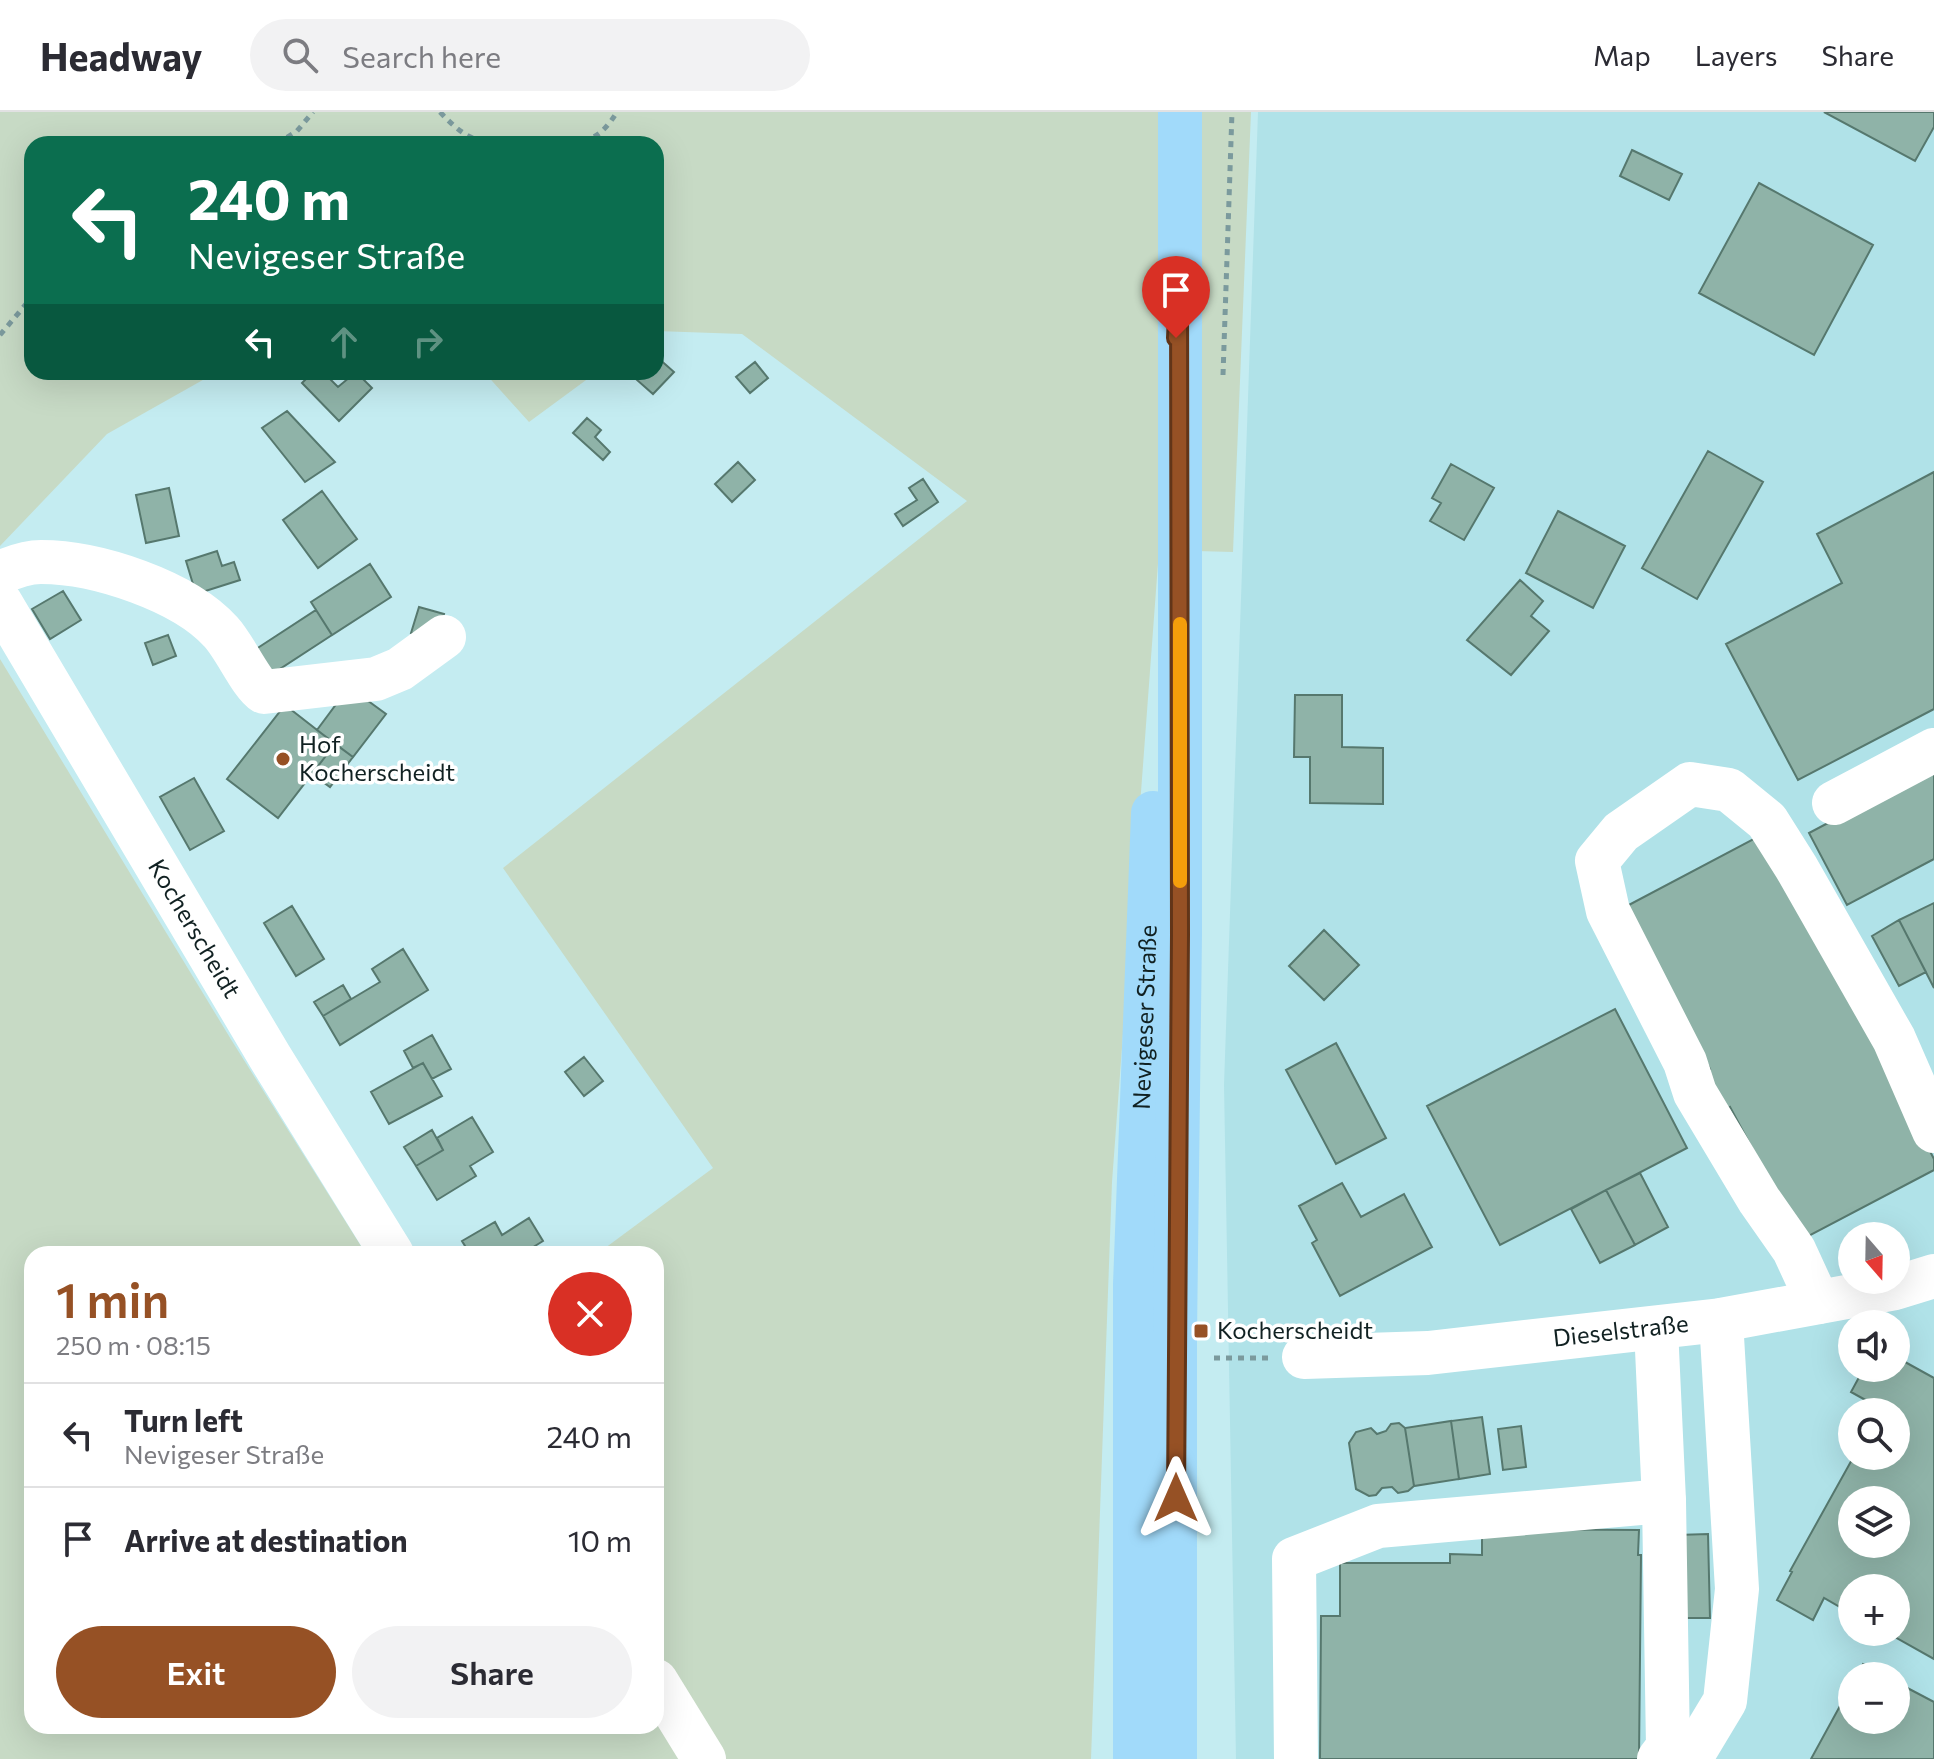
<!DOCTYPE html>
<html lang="en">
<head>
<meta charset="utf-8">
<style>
	:root { --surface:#fff; --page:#f2f2f3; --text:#2b2b33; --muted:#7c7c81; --line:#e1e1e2; --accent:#965125 }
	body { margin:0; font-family:Commissioner,sans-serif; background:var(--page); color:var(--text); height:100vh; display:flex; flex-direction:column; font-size:30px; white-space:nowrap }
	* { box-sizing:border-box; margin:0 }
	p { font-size:26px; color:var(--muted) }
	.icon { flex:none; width:44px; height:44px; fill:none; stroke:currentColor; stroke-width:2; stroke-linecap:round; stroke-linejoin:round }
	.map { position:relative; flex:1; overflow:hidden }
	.side { position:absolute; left:24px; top:1134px; width:640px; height:488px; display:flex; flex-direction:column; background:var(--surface); border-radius:24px; box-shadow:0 8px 32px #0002 }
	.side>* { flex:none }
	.hud { position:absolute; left:24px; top:24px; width:640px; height:244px; border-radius:24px; box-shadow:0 8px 32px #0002; background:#0b6e4f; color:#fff; overflow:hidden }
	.needle { width:52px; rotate:160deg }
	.tools { position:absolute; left:1838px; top:1110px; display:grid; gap:16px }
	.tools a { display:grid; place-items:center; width:72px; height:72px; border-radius:50%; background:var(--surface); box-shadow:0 8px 32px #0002; font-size:40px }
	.pin { position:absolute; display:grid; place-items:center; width:68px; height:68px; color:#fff; margin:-82px -34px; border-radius:50% 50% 50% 0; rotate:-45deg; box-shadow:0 0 8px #0007 }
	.pin .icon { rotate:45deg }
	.me { position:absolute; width:88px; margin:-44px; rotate:0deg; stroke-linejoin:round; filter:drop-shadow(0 0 6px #0008) }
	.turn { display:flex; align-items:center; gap:28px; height:168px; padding:0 32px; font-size:36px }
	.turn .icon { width:104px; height:104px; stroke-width:2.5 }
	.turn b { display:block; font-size:56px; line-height:68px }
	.lanes { display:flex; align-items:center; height:76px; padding:0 32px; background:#0003; justify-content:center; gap:40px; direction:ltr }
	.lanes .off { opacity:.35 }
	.round { display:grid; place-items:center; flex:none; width:84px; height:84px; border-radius:42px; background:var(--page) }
	.head { display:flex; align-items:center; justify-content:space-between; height:136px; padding:0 32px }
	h1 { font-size:48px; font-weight:600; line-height:60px; color:var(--accent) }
	.action { display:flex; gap:16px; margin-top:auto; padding:16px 32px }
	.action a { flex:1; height:92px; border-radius:48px; background:var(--accent); color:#fff; font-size:32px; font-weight:600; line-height:92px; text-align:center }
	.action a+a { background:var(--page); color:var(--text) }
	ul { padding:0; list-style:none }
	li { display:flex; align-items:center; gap:24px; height:104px; padding:0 32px; border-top:2px solid var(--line) }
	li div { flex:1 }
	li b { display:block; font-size:30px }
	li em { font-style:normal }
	header { display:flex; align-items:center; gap:48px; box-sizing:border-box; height:112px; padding:0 40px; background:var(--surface); border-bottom:2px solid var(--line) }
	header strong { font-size:38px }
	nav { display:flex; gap:44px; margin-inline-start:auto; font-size:28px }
	.search { width:560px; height:72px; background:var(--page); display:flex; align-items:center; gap:20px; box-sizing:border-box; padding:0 28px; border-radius:44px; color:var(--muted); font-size:30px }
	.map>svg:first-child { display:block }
</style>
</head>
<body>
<header>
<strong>Headway</strong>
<div class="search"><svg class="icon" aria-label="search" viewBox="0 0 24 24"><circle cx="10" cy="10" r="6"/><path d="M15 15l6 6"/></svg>Search here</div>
<nav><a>Map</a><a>Layers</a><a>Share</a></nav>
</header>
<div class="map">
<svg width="1934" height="1647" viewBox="0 0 1934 1647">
	<rect width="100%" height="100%" fill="#c4ecf1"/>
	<path fill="#b0e2e8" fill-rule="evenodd" d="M1258,0H1934V1647H1236L1224,973ZM1852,1124H1896V1168H1852ZM1852,1212H1896V1256H1852ZM1852,1300H1896V1344H1852ZM1852,1388H1896V1432H1852ZM1852,1476H1896V1520H1852ZM1852,1564H1896V1608H1852Z"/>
	<path fill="#c7dac5" d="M0,0H1251L1233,440L1159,438L1112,1070L1091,1647H0V547L232,929L366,1142H32V1614H656V1142H597L713,1056L503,756L967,389L742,222L656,219V32H32V260H217L107,322L0,434Z
		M484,260H597L529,310Z"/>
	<path fill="#8fb3a8" stroke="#56786e" stroke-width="2" fill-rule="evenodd" d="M1824,0H1934V15L1915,49Z
		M1632,38L1682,62L1669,88L1620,64Z
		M1759,71L1873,133L1814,243L1699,181Z
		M657,245L674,260L653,282L637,268L644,260H656Z
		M755,250L768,266L750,281L736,265Z
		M313,260H323L338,275L356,260L372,276L339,309L302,271Z
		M287,299L335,350L305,370L262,316Z
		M587,306L601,318L595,325L610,340L603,348L573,321Z
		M1708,339L1763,370L1697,487L1642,456Z
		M738,350L755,368L732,390L715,372Z
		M1451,352L1494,376L1464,428L1430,409L1441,391L1432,386Z
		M1934,360V597L1798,668L1726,532L1842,471L1817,422Z
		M923,367L938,390L903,414L895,402L917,388L909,376Z
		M169,376L179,424L146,431L136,383Z
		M322,379L357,427L318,456L283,408Z
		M1558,399L1625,434L1593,496L1526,461Z
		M217,439L222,454L234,450L240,468L196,482L186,449Z
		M370,452L391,485L332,523L311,490Z
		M1520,468L1543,489L1531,504L1549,519L1511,563L1467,528Z
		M63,479L81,508L50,527L32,497Z
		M419,495L444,502L436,529L411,521Z
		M316,498L332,523L269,564L253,539Z
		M168,523L176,544L153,553L145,531Z
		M349,575L386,602L353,645L317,618Z
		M1295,583H1342V635L1383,636V692L1310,691V645H1294Z
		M285,593L335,632L278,706L227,667Z
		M335,632L353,645L330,675L312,662Z
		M1934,655V747L1847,793L1809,721Z
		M194,666L224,719L190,738L160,685Z
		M1763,722L1934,1047V1058L1801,1128L1730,995L1716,1003L1696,964L1710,957L1625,795Z
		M1934,791V876L1899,808Z
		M292,794L324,847L296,864L264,811Z
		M1899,808L1926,860L1899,874L1872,824Z
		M1324,818L1359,853L1324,888L1289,854Z
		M403,837L428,878L340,933L323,904L380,870L372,857Z
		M343,873L351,887L323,904L314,890Z
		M1615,897L1687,1036L1500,1133L1427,994Z
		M432,923L451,957L432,967L423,951L413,956L404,939Z
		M1336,931L1386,1026L1336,1052L1286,958Z
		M584,945L603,969L584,984L565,960Z
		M423,951L442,984L389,1012L371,980Z
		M472,1005L493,1040L470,1054L476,1064L437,1088L416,1054L443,1038L437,1026Z
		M432,1018L443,1038L416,1054L404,1035Z
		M1640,1061L1668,1115L1635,1133L1606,1078Z
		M1342,1071L1361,1105L1404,1082L1432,1135L1340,1184L1312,1131L1317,1128L1299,1094Z
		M1606,1078L1635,1133L1600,1151L1571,1097Z
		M529,1106L543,1129L522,1142H470L462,1129L495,1110L502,1123Z
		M1896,1245L1934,1266V1547L1886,1520H1896V1476H1852V1502L1824,1486L1813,1508L1777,1488L1792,1460L1790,1459L1854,1344H1896V1300H1878L1880,1296L1851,1280L1864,1256H1896ZM1852,1388H1896V1432H1852Z
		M1482,1305L1490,1362L1459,1367L1451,1309Z
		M1451,1309L1459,1367L1414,1374L1405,1316Z
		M1399,1311L1405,1316L1414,1374L1408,1379L1398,1381L1392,1375L1382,1376L1376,1383L1369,1384L1356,1377L1349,1331L1356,1320L1371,1316L1377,1322L1386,1319L1391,1312Z
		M1521,1314L1526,1355L1503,1358L1498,1317Z
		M1482,1417L1639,1418L1638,1443H1641L1639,1647H1320L1321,1504H1340V1451H1450V1442L1482,1443Z
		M1708,1422L1710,1506H1679L1677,1423Z
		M1863,1552L1886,1564H1857Z
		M1896,1570L1934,1590V1647H1811L1852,1572V1608H1896Z"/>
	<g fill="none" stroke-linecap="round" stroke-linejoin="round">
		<path stroke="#7b9a9d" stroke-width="5" stroke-dasharray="6 6" stroke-linecap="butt" d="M440,0C458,19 471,30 498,32
			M277,32L297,19L313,0
			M517,32L536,28L554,32
			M559,32C590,29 600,27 617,0
			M0,223L32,185
			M1223,263L1232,0
			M1214,1246H1268"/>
		<g stroke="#fff" stroke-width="44">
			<path d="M0,461C13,455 27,450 41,450C97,450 184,479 221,520C235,535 251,572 264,580L376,567L400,557L444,525"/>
			<path id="s1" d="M0,490L270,945L392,1142"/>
			<path d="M1834,691L1934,638"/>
			<path d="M1818,1190L1794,1138L1759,1088L1695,981L1685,950L1608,799L1597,749L1621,720L1690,672L1729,678L1767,709L1796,755L1894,927L1934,1019"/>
			<path d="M1656,1216L1664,1389L1668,1635L1659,1647"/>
			<path id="s2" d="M1304,1245L1428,1241L1721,1208L1895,1176L1934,1164"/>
			<path d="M656,1569L704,1647"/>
			<path d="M1296,1647L1294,1447L1378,1414L1664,1389"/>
			<path d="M1690,1647L1725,1589L1737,1477L1721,1208"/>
		</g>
		<g stroke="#a1dafa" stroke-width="44">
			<path id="s3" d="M1135,1647V1172L1153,701"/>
			<path d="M1175,1647V1223L1180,822V0"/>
		</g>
	</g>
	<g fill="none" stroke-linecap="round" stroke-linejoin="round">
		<g stroke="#623518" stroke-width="20">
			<path id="route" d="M1176,1386L1180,822L1179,163L1176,226"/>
		</g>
		<use href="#route" stroke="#965125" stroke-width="14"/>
		<path stroke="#f59e0b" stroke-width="14" d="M1180,512V769"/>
	</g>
	<g fill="#965125" stroke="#fff" stroke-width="3">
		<circle cx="283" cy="647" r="8"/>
		<rect x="1193" y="1211" width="16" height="16" rx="4"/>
	</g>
	<g text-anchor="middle" stroke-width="7" stroke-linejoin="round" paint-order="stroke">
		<g font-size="24" fill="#112122" stroke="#fff" text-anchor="start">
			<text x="299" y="641">Hof<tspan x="299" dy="28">Kocherscheidt</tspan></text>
			<text x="1217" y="1227">Kocherscheidt</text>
		</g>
		<g font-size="24" fill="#112122" stroke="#fff">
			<text dy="8" stroke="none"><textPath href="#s1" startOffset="380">Kocherscheidt</textPath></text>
			<text dy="8" stroke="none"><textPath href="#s3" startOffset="742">Nevigeser Straße</textPath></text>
			<text dy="8" stroke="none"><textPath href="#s2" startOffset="318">Dieselstraße</textPath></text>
		</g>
	</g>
</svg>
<div class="tools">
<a><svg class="needle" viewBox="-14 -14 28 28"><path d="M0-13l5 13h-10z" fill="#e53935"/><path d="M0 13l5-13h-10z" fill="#7c7c81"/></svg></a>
<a><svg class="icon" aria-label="sound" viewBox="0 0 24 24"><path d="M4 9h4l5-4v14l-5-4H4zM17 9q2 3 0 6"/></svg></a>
<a><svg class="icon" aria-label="search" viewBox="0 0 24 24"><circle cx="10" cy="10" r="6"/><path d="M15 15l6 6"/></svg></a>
<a><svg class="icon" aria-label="layers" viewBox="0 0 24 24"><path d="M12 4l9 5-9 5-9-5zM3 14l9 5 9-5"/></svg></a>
<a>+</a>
<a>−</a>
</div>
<div class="pin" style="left:1176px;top:226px;background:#d93025"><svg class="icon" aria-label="arrive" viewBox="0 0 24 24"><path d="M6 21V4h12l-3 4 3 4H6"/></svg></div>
<svg class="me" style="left:1176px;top:1386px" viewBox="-20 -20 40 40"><path d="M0-17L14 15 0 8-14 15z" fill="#965125" stroke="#fff" stroke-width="4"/></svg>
<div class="hud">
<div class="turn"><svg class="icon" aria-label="left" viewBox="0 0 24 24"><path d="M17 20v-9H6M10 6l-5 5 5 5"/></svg><div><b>240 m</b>Nevigeser Straße</div></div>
<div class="lanes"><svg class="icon" aria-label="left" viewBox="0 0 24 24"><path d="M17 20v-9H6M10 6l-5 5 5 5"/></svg><svg class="icon off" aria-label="ahead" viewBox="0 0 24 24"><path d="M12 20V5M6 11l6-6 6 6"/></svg><svg class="icon off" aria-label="right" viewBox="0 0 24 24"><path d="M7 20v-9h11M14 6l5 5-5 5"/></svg></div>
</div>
<section class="side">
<div class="head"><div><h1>1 min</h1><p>250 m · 08:15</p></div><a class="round" style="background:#d93025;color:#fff"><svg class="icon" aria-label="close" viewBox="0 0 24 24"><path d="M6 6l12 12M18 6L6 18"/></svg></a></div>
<ul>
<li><svg class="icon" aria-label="left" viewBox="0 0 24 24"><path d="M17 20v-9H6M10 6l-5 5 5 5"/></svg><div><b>Turn left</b><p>Nevigeser Straße</p></div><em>240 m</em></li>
<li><svg class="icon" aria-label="arrive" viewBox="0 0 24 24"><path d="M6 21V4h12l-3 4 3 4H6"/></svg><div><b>Arrive at destination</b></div><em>10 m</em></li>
</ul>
<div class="action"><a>Exit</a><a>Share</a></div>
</section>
</div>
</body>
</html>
